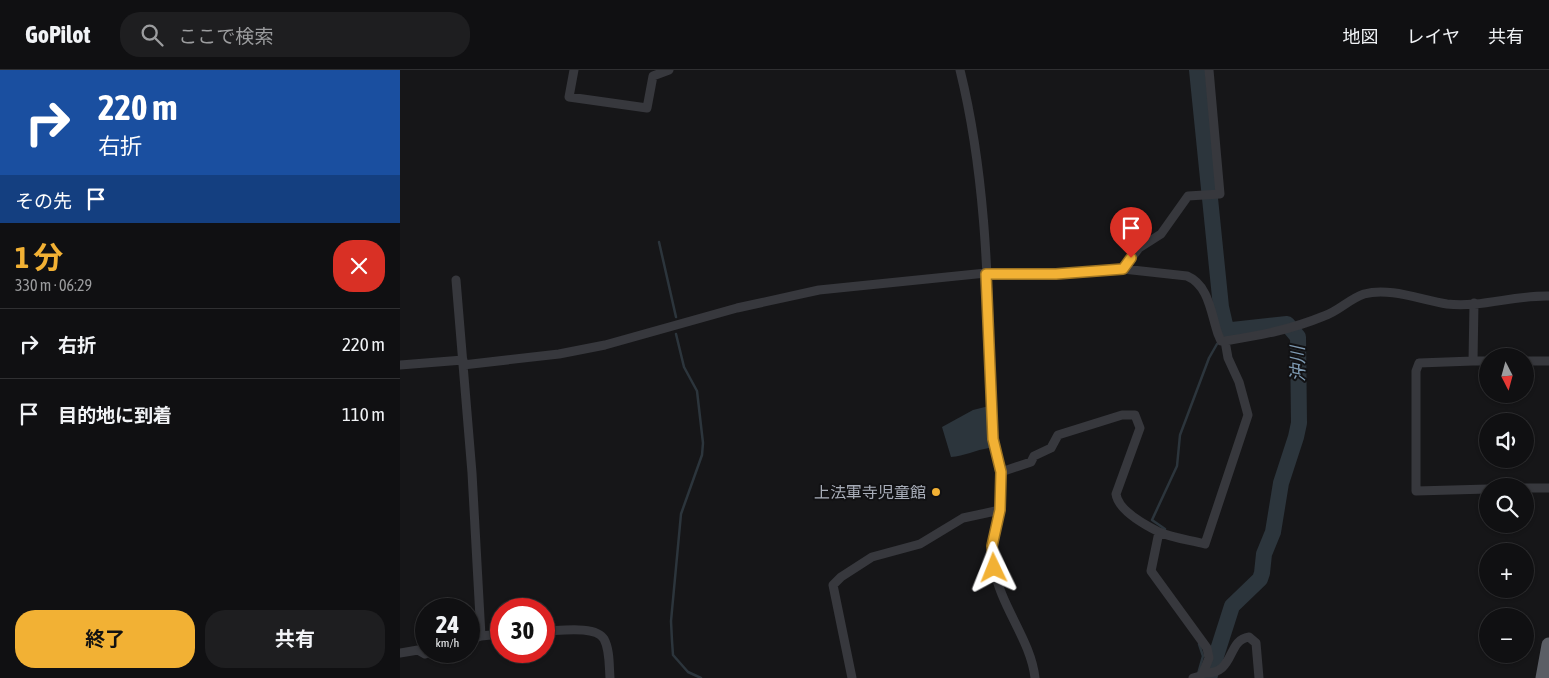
<!DOCTYPE html>
<html lang="ja">
<head>
<meta charset="utf-8">
<style>
	:root { --surface:#101012; --page:#1e1e20; --text:#f1f3f6; --muted:#9c9d9f; --line:#303032; --accent:#f2b134 }
	body { margin:0; font-family:"Asap Condensed","Noto Sans JP",sans-serif; background:var(--page); color:var(--text); height:100vh; display:flex; flex-direction:column; font-size:19px; white-space:nowrap }
	* { box-sizing:border-box; margin:0 }
	p { font-size:16px; color:var(--muted) }
	.icon { flex:none; width:28px; height:28px; fill:none; stroke:currentColor; stroke-width:2; stroke-linecap:round; stroke-linejoin:round }
	.map { position:relative; flex:1; overflow:hidden }
	.side { display:flex; flex-direction:column; background:var(--surface); width:400px }
	.side>* { flex:none }
	.hud { background:#1a4fa0; color:#fff; overflow:hidden }
	.needle { width:32px; rotate:174deg }
	.tools { position:absolute; left:1079px; top:278px; display:grid; gap:10px }
	.tools a { display:grid; place-items:center; width:55px; height:55px; border-radius:50%; background:var(--surface); box-shadow:0 1px 4px #0004,0 0 0 1px var(--line); font-size:25px }
	.speed { position:absolute; left:15px; top:528px; display:flex; gap:10px; font-size:25px; font-weight:700; text-align:center }
	.speed>* { display:grid; place-content:center; width:65px; height:65px; border-radius:50%; background:var(--surface); box-shadow:0 1px 4px #0004,0 0 0 1px var(--line); line-height:1 }
	.speed small { font-size:12px; font-weight:400 }
	.speed .limit { border:8px solid #d22; background:#fff; color:#111 }
	.pin { position:absolute; display:grid; place-items:center; width:42px; height:42px; color:#fff; margin:-51px -21px; border-radius:50% 50% 50% 0; rotate:-45deg; box-shadow:0 0 5px #0007 }
	.pin .icon { rotate:45deg }
	.me { position:absolute; width:55px; margin:-28px; rotate:358deg; stroke-linejoin:round; filter:drop-shadow(0 0 4px #0008) }
	.turn { display:flex; align-items:center; gap:18px; height:105px; padding:0 15px; font-size:22px }
	.turn .icon { width:65px; height:65px; stroke-width:2.5 }
	.turn b { display:block; font-size:35px; line-height:42px }
	.then { display:flex; align-items:center; height:48px; padding:0 15px; background:#0003; gap:10px; font-size:19px }
	.round { display:grid; place-items:center; flex:none; width:52px; height:52px; border-radius:20px; background:var(--page) }
	.summary { display:flex; align-items:center; justify-content:space-between; height:85px; padding:0 15px }
	h1 { font-size:30px; font-weight:700; line-height:38px; color:var(--accent) }
	.button { display:flex; gap:10px; margin-top:auto; padding:10px 15px }
	.button a { flex:1; height:58px; border-radius:20px; background:var(--accent); color:#111; font-size:20px; font-weight:700; line-height:58px; text-align:center }
	.button a+a { background:var(--page); color:var(--text) }
	ul { padding:0; list-style:none }
	li { display:flex; align-items:center; gap:15px; height:70px; padding:0 15px; border-top:1px solid var(--line) }
	li div { flex:1 }
	li b { display:block; font-size:19px }
	li em { font-style:normal }
	header { display:flex; align-items:center; gap:30px; box-sizing:border-box; height:70px; padding:0 25px; background:var(--surface); border-bottom:1px solid var(--line) }
	header strong { font-size:24px }
	nav { display:flex; gap:28px; margin-inline-start:auto; font-size:18px }
	.search { width:350px; height:45px; background:var(--page); display:flex; align-items:center; gap:12px; box-sizing:border-box; padding:0 18px; border-radius:20px; color:var(--muted); font-size:19px }
	main { display:flex; flex:1; min-height:0 }
	.map>svg:first-child { display:block }
</style>
</head>
<body>
<header>
<strong>GoPilot</strong>
<div class="search"><svg class="icon" aria-label="search" viewBox="0 0 24 24"><circle cx="10" cy="10" r="6"/><path d="M15 15l6 6"/></svg>ここで検索</div>
<nav><a>地図</a><a>レイヤ</a><a>共有</a></nav>
</header>
<main>
<section class="side">
<div class="hud">
<div class="turn"><svg class="icon" aria-label="right" viewBox="0 0 24 24"><path d="M7 20v-9h11M14 6l5 5-5 5"/></svg><div><b>220 m</b>右折</div></div>
<div class="then">その先<svg class="icon" aria-label="arrive" viewBox="0 0 24 24"><path d="M6 21V4h12l-3 4 3 4H6"/></svg></div>
</div>
<div class="summary"><div><h1>1 分</h1><p>330 m · 06:29</p></div><a class="round" style="background:#d93025;color:#fff"><svg class="icon" aria-label="close" viewBox="0 0 24 24"><path d="M6 6l12 12M18 6L6 18"/></svg></a></div>
<ul>
<li><svg class="icon" aria-label="right" viewBox="0 0 24 24"><path d="M7 20v-9h11M14 6l5 5-5 5"/></svg><div><b>右折</b></div><em>220 m</em></li>
<li><svg class="icon" aria-label="arrive" viewBox="0 0 24 24"><path d="M6 21V4h12l-3 4 3 4H6"/></svg><div><b>目的地に到着</b></div><em>110 m</em></li>
</ul>
<div class="button"><a>終了</a><a>共有</a></div>
</section>
<div class="map">
<svg width="1149" height="608" viewBox="0 0 1149 608">
	<rect width="100%" height="100%" fill="#161618"/>
	<path fill="#2c353c" d="M589,336V378C576,380 564,386 551,387L542,357L573,340Z"/>
	<g fill="none" stroke-linecap="round" stroke-linejoin="round">
		<path stroke="#2c353c" stroke-width="2.5" d="M259,172L276,247
			M824,263L826,259
			M276,264L284,297L297,321L303,373L302,385L281,444L271,551L272,571L273,585L288,602L301,608
			M765,459L752,450L777,396L780,365L809,288L817,274
			M798,604L803,586L799,574"/>
		<path stroke="#2c353c" stroke-width="16" d="M797,0L821,237L826,259L832,260L887,254L898,267L899,353L896,367L881,413L873,462L864,484L862,503L860,509L832,536L809,608"/>
		<path stroke="#37383d" stroke-width="9" d="M174,0L169,27L247,38L253,6L269,0
			M560,0C590,121 588,246 593,369C599,394 603,416 600,441C597,461 591,477 594,497C600,536 631,570 635,608
			M723,199L739,178L761,164L788,126L820,124L809,0
			M56,210L72,403L81,566
			M1074,233L1073,291L1019,293L1016,301V421L1088,419
			M1073,291H1088
			M1125,291H1149
			M0,295L63,290
			M63,295L159,284L205,275L337,238L419,220L586,203L656,204L723,199L787,206C809,215 811,244 818,264L821,271H825C861,265 890,260 924,246C939,241 949,229 964,224C990,217 1021,230 1047,234C1080,238 1115,225 1149,226
			M601,402L631,392L634,386L651,378L658,365L722,345H735L740,358L716,424C718,440 745,455 759,462C773,468 790,470 805,474L848,345L839,312L828,288L825,271
			M1125,418H1149
			M759,462L751,501L807,578L809,588L803,603
			M144,561C158,561 196,555 204,569C210,580 209,596 210,608
			M69,570L81,566L101,564
			M0,583L18,580L25,584L34,581
			M452,608L433,515L441,507L472,487L520,474L563,448L600,440
			M793,608L800,606L803,603C836,605 826,570 849,567L856,573L859,608"/>
		<path stroke="#5b5e65" stroke-width="15" d="M1143,608L1149,575"/>
	</g>
	<g fill="none" stroke-linecap="round" stroke-linejoin="round">
		<g stroke="#9d7322" stroke-width="12">
			<path id="route" d="M594,498L592,476L600,440L601,402L593,369L586,204H656L723,199L731,188"/>
		</g>
		<use href="#route" stroke="#f2b134" stroke-width="9"/>
	</g>
	<circle fill="#f2b134" stroke="#111113" stroke-width="2" cx="536" cy="422" r="5"/>
	<g text-anchor="middle" stroke-width="4" stroke-linejoin="round" paint-order="stroke">
		<g font-size="16" fill="#a8adb8" stroke="#111113" text-anchor="end">
			<text x="526" y="428">上法軍寺児童館</text>
		</g>
		<g font-size="18" font-style="italic" fill="#7f9bb3" stroke="#111113">
			<text transform="translate(898 294) rotate(-91)" y="6">沖川</text>
		</g>
	</g>
</svg>
<div class="tools">
<a><svg class="needle" viewBox="-14 -14 28 28"><path d="M0-13l5 13h-10z" fill="#e53935"/><path d="M0 13l5-13h-10z" fill="#9c9d9f"/></svg></a>
<a><svg class="icon" aria-label="sound" viewBox="0 0 24 24"><path d="M4 9h4l5-4v14l-5-4H4zM17 9q2 3 0 6"/></svg></a>
<a><svg class="icon" aria-label="search" viewBox="0 0 24 24"><circle cx="10" cy="10" r="6"/><path d="M15 15l6 6"/></svg></a>
<a>+</a>
<a>−</a>
</div>
<div class="speed"><div>24<small>km/h</small></div><div class="limit">30</div></div>
<div class="pin" style="left:731px;top:188px;background:#d93025"><svg class="icon" aria-label="arrive" viewBox="0 0 24 24"><path d="M6 21V4h12l-3 4 3 4H6"/></svg></div>
<svg class="me" style="left:594px;top:498px" viewBox="-20 -20 40 40"><path d="M0-17L14 15 0 8-14 15z" fill="#f2b134" stroke="#fff" stroke-width="4"/></svg>
</div>
</main>
</body>
</html>
